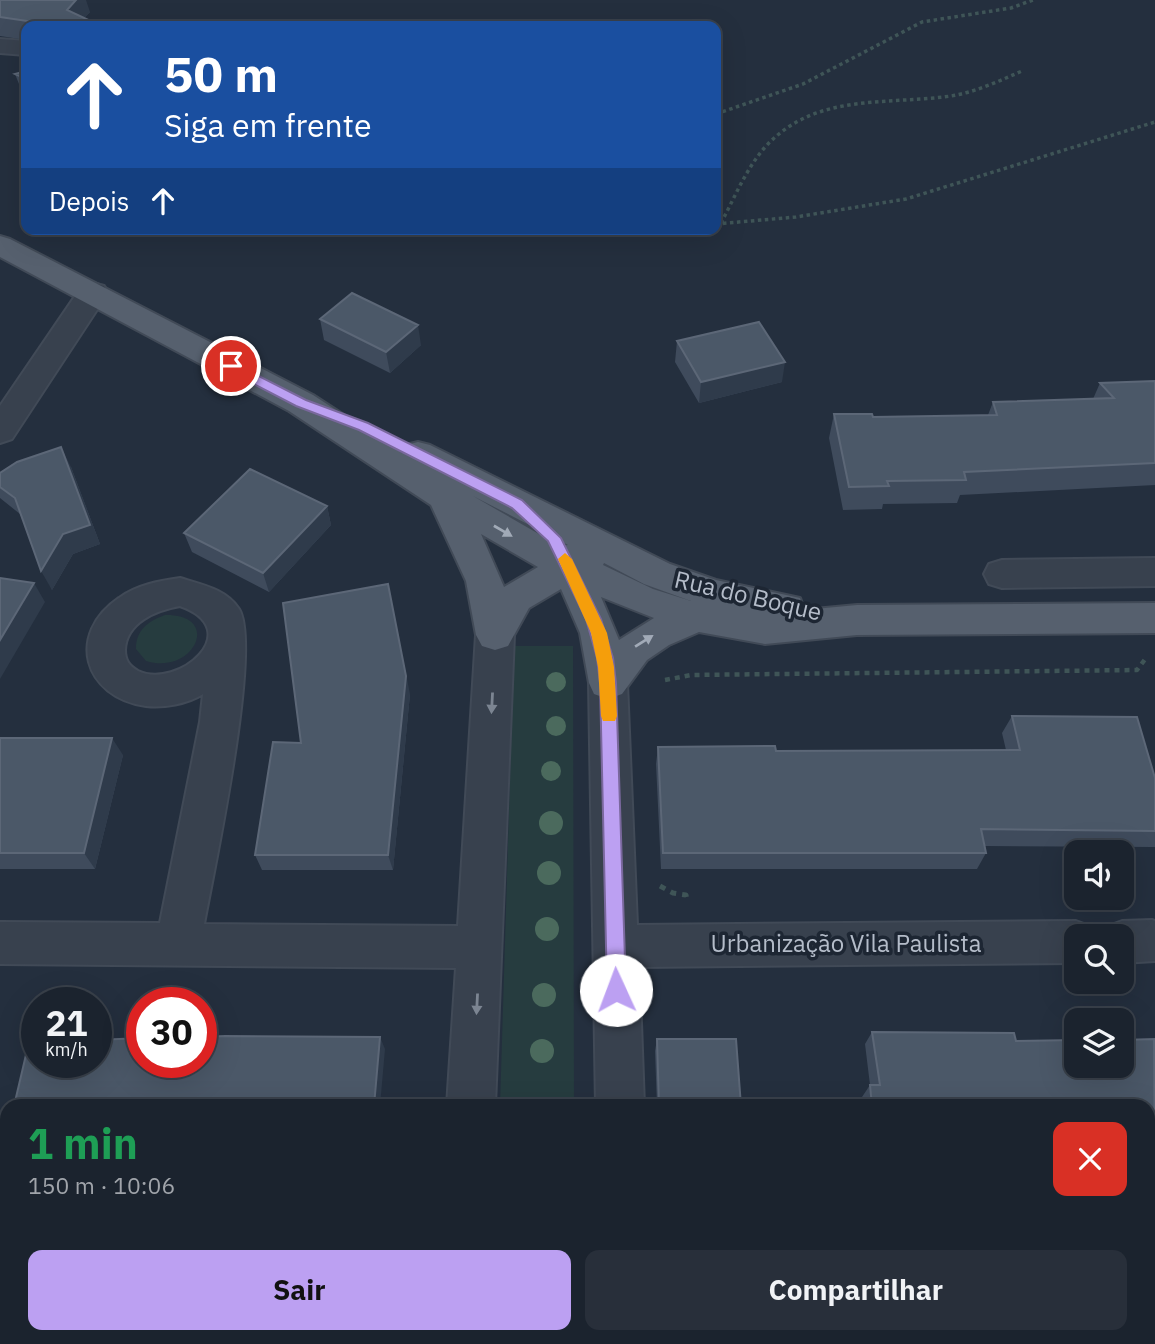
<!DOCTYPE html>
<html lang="pt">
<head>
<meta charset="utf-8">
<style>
	:root { --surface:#1b232e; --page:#282f3a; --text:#f1f3f6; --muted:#a0a4aa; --line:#39404a; --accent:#bca0f2 }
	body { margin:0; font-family:"IBM Plex Sans",sans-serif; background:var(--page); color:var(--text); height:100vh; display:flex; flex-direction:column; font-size:26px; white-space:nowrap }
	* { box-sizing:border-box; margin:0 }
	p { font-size:23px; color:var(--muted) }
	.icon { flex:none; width:38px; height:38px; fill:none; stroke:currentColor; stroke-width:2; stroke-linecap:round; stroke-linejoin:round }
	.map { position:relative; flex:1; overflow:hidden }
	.details { position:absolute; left:0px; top:1099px; width:1155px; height:245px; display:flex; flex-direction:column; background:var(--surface); border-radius:21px 21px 0 0; box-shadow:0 7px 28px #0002,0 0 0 2px var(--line) }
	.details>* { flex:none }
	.banner { position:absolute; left:21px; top:21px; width:700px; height:214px; border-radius:14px; box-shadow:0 7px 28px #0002,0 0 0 2px var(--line); background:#1a4fa0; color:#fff; overflow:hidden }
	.tools { position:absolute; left:1064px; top:840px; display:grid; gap:14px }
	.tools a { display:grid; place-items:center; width:70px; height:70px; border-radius:14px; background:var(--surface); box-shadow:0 7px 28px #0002,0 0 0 2px var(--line); font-size:35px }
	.speed { position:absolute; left:21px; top:987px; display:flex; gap:14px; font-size:35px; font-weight:700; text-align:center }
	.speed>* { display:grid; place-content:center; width:91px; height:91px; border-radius:50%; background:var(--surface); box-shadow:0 7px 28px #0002,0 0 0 2px var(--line); line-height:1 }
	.speed small { font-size:18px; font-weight:400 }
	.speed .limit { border:10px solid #d22; background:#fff; color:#111 }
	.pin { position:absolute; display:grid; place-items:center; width:60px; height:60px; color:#fff; margin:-30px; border:4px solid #fff; border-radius:50%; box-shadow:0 2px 7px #0007 }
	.me { position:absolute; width:77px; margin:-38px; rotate:358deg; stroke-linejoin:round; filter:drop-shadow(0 0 5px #0008) }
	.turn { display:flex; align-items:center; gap:24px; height:147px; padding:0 28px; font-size:32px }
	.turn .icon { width:91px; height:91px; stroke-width:2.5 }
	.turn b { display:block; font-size:49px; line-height:60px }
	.then { display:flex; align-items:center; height:66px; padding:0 28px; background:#0003; gap:14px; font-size:26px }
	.round { display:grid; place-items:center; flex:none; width:74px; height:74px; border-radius:14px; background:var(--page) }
	.head { display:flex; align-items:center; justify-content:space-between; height:119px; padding:0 28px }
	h1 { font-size:42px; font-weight:800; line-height:52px; color:#1e9e55 }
	.action { display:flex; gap:14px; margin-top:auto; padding:14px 28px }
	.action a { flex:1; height:80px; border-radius:14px; background:var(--accent); color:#111; font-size:28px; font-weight:800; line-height:80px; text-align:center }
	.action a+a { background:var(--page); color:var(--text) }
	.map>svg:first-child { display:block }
</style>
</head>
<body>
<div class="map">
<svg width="1155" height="1344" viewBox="0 0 1155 1344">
	<rect width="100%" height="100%" fill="#242f3e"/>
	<path fill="#263c3f" d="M165,615C223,614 194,676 146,661L136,649C136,630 148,621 165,615Z
		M514,646H573L574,1106H500Z
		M493,1337H575V1344H493Z"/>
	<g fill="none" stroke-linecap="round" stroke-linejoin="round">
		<g stroke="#414a57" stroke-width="4">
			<path id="minor" d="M0,39L26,41V55L0,53Z
				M93,283L104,286L108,293L12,439L0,443V406L82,286Z
				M1155,558V586L1002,588L989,584L984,574L989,564L1002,560Z
				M180,578C202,585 226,589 239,609C262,647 214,869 204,924L458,926L476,635L482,624L495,620L508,624L514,635L495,1106H447L456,968L0,964V922L160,923L200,722L203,694C187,704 164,708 146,706C83,697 66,634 119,598C137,585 159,581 180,578ZM180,606C248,630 178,690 138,671C129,666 125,660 125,650C126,622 157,610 180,606Z
				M608,667L622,672L627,683L637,925L1076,921L1092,927L1096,936H1076V963L639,967L644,1106H596L589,683L594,672Z
				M1152,920L1155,921V961L1122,963V936H1102L1106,927L1122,921Z
				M433,1337H487V1344H433Z
				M599,1337H653V1344H599Z"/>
		</g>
		<g stroke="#414a57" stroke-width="4">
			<path id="primary" d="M0,236L10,239L313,395L402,453L406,445L418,442L430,445L670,564L716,580L800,598L804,610L857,605L1155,603V633L857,635L765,644L699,632L669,645L647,660L622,694L608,699L594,694L589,683L580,633L561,589L529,608L508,646L495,650L482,646L476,635L466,581L431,505L289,411L0,257ZM473,496L568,545L560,546L551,541ZM481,534L538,567L504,587ZM604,563L644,584L691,601L653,589L603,565ZM601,597L654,618L619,640Z"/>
		</g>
		<path stroke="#3f5557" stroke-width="3.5" stroke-dasharray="3.5 3.5" stroke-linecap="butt" d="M716,114L803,84L922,22L1011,8L1033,0
			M721,223C735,197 747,166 768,144C817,93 887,105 951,96C976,92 999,81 1022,71
			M716,224L796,217L906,199L1155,122
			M476,229H631"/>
		<path stroke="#3f5557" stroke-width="4.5" stroke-dasharray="5 5" stroke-linecap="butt" d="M665,680L691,675L1137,670L1146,658"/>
		<path stroke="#3f5557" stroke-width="5" stroke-dasharray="6 6" stroke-linecap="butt" d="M660,886L673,893L686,895L687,900"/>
		<use href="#minor" fill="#38414e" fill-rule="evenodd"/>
		<use href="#primary" fill="#56606e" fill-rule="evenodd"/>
	</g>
	<g fill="#4b6a5d">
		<circle cx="556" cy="682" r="10"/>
		<circle cx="556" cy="726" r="10"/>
		<circle cx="551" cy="771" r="10"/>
		<circle cx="551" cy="823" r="12"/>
		<circle cx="549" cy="873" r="12"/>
		<circle cx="547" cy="929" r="12"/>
		<circle cx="544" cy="995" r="12"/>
		<circle cx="542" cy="1051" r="12"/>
	</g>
	<path fill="#3f4b5c" d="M0,0L90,12L84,18L95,23L96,26H26V40L0,36Z
		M26,71V88L19,84L15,74Z
		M320,319L421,345L390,373L324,340Z
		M677,341L782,382L699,403L675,362Z
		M1155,381V485L960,495L957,503L883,504L882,509L843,510L829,438L834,414L873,417L988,415L993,402L1093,399L1100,383Z
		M71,467L100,544L73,554L52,590L20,514L0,498V473Z
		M327,506L331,525L269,592L192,552L184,533Z
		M410,694L393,870H262L255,855L301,743Z
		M1012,716L1155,778V847L985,846L986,853L977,869H661L656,764L658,747L776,751L1006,750L1002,733Z
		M0,738L123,755L95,869H0Z
		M872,1032L1016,1041L1155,1042V1198H1148V1106H863L862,1097L870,1085L865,1044Z
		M657,1039L741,1106H657L655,1051Z
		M7,1134V1199L0,1195V1163Z
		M751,1337H1148L1155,1344H751Z"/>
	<path fill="#2f3b4b" d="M76,0H86L90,12L77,26L67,10Z
		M418,325L421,345L390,373L386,352Z
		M785,362L782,382L699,403L701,382Z
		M61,447L71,467L100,544L73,554L52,590L41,571L63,534Z
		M327,506L331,525L269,592L263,573Z
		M34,583L45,602L0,679V640Z
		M388,584L410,694L393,870L388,855Z
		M112,738L123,755L95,869L84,853Z
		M380,1037L385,1049L380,1106H374Z
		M108,1337H122L121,1344H106Z
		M343,1337H351L350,1344H343Z"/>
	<path fill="#4b5868" stroke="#5c6777" stroke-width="2" d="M0,0H76L67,10L95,23L94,26H61L0,17Z
		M26,71V79L15,74Z
		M352,293L418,325L386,352L320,319Z
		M759,322L785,362L701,382L677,341Z
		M1155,381V463L964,472L966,480L887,481L889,486L849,487L834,414H872L873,417L997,415L993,402L1114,398L1100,383Z
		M61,447L90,525L63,534L41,571L15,498L0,487V473L17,462Z
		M250,469L327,506L263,573L184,533Z
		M0,578L34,583L0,640Z
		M388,584L406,676L388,855H255L273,742L301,743L283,603Z
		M1012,716L1137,717L1155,778V831L981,829L986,853H663L658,747L775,746L776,751L1020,750Z
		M0,738H112L84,853H0Z
		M872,1032L1014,1033L1016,1041L1076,1040V1066H1122V1040L1154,1039L1155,1189H1148V1106H872L870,1085H880Z
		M225,1036L380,1037L374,1106H14L29,1042L37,1041V1062H96V1040L142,1038V1062H201V1037Z
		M657,1039H736L741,1106H659Z
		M7,1134V1191H0V1163Z
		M0,1315H7V1337H108L106,1344H0Z
		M1148,1318H1155V1344H757V1337H1148Z
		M179,1337H343V1344H178Z"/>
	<defs><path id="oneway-solid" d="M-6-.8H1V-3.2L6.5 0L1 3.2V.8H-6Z" transform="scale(1.75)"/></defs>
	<g fill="#a1aab7">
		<use href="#oneway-solid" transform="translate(503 531) rotate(30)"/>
		<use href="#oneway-solid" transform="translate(644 641) rotate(-32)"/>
	</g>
	<g fill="#7c8592">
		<use href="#oneway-solid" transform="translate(492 703) rotate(93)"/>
		<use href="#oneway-solid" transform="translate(477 1004) rotate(93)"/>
	</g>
	<path fill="#bca0f2" stroke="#7a689d" stroke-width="2" d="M231,362L306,400L368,423L522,500L561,538L601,619L613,658L616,683L626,990L623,997L616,999L610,997L607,990L600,683L597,658L586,619L548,541L512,508L359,430L296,406L227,370L225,366Z"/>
	<path fill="#f59e0b" d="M565,553L572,559L607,633L614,667L617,716L615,721H603L601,716L598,667L591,633L558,559Z"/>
	<g text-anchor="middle" stroke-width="7" stroke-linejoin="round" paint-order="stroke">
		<g font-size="24" fill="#b4bcc9" stroke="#1d2633">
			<text transform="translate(748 596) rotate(13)" y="8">Rua do Boque</text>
			<text x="846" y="952">Urbanização Vila Paulista</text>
		</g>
	</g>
</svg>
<div class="tools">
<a><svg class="icon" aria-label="sound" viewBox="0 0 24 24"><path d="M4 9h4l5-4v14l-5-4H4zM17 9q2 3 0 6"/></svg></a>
<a><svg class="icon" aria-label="search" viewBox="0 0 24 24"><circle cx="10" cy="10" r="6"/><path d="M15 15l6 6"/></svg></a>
<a><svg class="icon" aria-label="layers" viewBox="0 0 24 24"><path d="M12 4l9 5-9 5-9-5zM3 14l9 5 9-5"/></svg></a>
</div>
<div class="speed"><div>21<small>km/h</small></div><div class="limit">30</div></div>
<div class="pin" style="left:231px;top:366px;background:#d93025"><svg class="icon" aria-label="arrive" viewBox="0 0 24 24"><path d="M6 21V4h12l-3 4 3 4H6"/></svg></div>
<svg class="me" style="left:616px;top:990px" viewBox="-20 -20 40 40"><circle r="19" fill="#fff"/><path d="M0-13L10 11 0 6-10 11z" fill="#bca0f2"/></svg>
<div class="banner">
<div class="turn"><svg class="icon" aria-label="ahead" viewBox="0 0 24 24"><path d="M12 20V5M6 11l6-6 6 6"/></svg><div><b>50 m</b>Siga em frente</div></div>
<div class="then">Depois<svg class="icon" aria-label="ahead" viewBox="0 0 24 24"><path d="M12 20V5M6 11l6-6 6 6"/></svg></div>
</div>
<section class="details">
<div class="head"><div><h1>1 min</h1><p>150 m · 10:06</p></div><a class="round" style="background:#d93025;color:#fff"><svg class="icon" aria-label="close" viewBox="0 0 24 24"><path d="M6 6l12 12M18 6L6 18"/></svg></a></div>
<div class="action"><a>Sair</a><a>Compartilhar</a></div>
</section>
</div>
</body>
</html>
